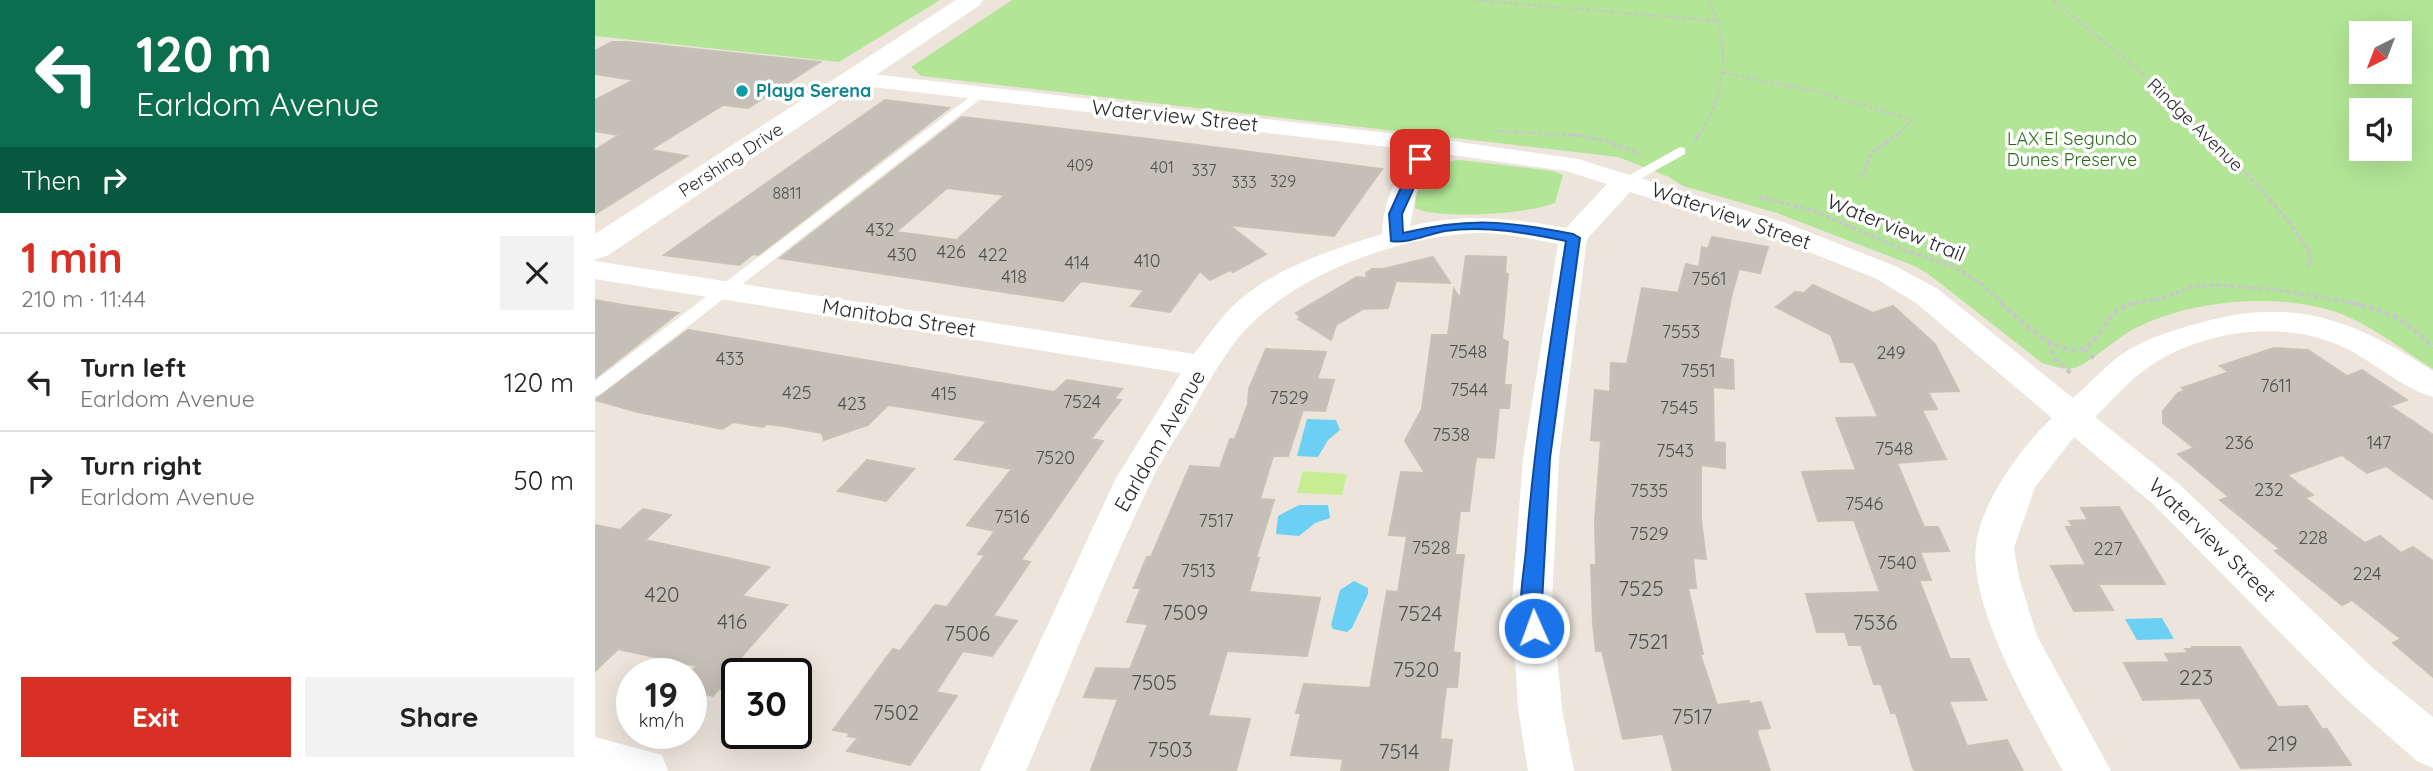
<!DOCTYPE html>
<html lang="en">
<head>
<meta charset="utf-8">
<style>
	:root { --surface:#fff; --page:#f2f2f2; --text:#222; --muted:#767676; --line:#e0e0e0; --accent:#d93025 }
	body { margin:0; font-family:Quicksand,sans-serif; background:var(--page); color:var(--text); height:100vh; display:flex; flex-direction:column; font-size:26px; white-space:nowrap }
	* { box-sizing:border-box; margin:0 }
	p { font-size:23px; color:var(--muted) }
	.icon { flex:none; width:38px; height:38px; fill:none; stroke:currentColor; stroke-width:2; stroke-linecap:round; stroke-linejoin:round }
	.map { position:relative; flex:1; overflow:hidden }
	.panel { display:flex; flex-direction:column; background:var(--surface); width:595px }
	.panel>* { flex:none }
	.guide { background:#0b6e4f; color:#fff; overflow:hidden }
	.needle { width:46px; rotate:222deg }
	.controls { position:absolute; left:1754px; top:21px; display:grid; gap:14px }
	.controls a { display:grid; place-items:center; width:63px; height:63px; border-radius:0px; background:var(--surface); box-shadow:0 7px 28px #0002; font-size:35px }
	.speed { position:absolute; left:21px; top:658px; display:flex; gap:14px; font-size:35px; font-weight:700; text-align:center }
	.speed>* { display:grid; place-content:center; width:91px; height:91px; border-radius:50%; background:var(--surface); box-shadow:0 7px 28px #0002; line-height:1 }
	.speed small { font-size:18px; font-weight:400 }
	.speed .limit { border:4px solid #111; border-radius:10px; background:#fff; color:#111 }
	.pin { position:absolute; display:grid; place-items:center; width:60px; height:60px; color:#fff; margin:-30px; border-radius:14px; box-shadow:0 4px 10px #0006 }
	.me { position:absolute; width:77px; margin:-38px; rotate:358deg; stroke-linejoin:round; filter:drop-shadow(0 0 5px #0008) }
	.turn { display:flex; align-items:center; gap:24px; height:147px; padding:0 21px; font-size:32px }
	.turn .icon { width:91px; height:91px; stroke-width:2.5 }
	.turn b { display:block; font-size:49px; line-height:60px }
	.then { display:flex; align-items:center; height:66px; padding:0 21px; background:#0003; gap:14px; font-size:26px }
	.round { display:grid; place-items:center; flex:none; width:74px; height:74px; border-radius:0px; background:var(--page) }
	.overview { display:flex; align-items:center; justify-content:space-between; height:119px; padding:0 21px }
	h1 { font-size:42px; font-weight:700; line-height:52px; color:var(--accent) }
	.cta { display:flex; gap:14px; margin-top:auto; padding:14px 21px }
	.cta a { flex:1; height:80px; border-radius:0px; background:var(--accent); color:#fff; font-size:28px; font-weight:700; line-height:80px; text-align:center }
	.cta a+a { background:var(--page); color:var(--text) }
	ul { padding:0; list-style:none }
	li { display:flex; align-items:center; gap:21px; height:98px; padding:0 21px; border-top:2px solid var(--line) }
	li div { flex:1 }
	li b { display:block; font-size:26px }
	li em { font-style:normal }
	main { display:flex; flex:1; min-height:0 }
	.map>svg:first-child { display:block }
</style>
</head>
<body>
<main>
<section class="panel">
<div class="guide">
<div class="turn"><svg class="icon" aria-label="left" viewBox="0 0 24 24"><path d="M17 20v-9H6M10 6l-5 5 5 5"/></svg><div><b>120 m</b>Earldom Avenue</div></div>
<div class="then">Then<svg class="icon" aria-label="right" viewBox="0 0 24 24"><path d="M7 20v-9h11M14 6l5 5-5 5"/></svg></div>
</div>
<div class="overview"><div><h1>1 min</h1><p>210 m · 11:44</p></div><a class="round"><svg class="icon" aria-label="close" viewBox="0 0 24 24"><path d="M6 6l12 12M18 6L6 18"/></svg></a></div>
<ul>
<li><svg class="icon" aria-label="left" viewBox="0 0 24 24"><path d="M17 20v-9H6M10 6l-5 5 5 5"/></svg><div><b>Turn left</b><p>Earldom Avenue</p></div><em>120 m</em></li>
<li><svg class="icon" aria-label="right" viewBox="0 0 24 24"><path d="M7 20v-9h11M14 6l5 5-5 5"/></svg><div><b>Turn right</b><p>Earldom Avenue</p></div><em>50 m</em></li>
</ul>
<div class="cta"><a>Exit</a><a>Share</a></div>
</section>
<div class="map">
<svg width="1838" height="771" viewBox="0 0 1838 771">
	<rect width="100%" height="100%" fill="#ede5dc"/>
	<path fill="#b2e696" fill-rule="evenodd" d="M0,0H345L244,62L0,36Z
		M417,0H1838V369C1804,348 1769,319 1731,309C1673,293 1590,301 1537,330C1524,337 1489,367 1479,368C1468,370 1457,366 1447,363L1332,273L1317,265L1182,213L1088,186L1074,177L1023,157L326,76L316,67ZM1766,33H1804V72H1766ZM1766,110H1804V149H1766Z
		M865,160L958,171L968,175L960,203C934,214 845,220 820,208C821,181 839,162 865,160Z"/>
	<path fill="#c7ed92" d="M708,471L752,474L747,495L702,493Z"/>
	<path fill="#6bd0f3" d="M712,419L741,420L745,430L733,440L723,457L702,456Z
		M704,505H733L735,518L720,523L704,536L681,534L683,516Z
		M759,581L773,588V594L757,628L752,632L738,629L736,625L745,590Z
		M1567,618L1579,639L1542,640L1530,619Z"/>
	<path fill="#c4c0b8" stroke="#c8c2b5" stroke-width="2" fill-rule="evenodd" d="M17,42H32L225,62L153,108L128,105L55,150L92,156L0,214V150L24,135L0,131V100L39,80L0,74V51Z
		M290,100L354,108L163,255L158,254L144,265L69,255Z
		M367,117L579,142L787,169L739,236L634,225L671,254L638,272L635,270L615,280L605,271L575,312L536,306L549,290L486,281L468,301L185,258ZM352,188L410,195L362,240L301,232Z
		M1117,237L1173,247L1165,273L1144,269L1137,293L1124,358L1138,360L1139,389L1118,387L1119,442L1130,443V468L1106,465V520L1111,559L1098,558L1101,588H1093L1108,654H1105L1122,705L1154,701V704L1166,702L1175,728L1164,729L1162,732L1175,771H1078L1068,734L1028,739L1007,651H1001L998,624L996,565H1001L1000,520L1006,441L996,440L1000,390L1015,392L1016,363L1032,364L1047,288L1083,293L1091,264L1104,267L1107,247L1113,249Z
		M871,256L911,257L910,273L913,274L907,339L913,342L909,385H916L914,408H904L899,458L881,457L874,511H865L860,555H869L858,652L865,653L862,687H851L845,739L857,740L853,771H746L748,759L696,755L706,713H701L709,684L775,688L792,591L803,592L812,536L794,535L806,472L830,473L810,441L827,409L837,335H853L859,289L865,299Z
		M838,257L855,283L801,281L793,308L768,309L741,325L736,340L703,319L706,317L701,313L762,277L772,278L771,273L777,269H788Z
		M1218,285L1278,313L1298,306L1340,344L1364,391L1333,392L1342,409L1327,410L1351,459L1302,463L1329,527H1343L1354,551L1325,552L1336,580H1324L1355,659H1374L1391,700L1354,701L1372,746L1412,740L1428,771H1321L1318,768L1301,713H1296L1286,684H1279L1266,645H1254L1250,632H1222L1211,594L1285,592L1259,520L1223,521L1207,472L1261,470L1241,418L1283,417L1259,362H1246L1236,335L1181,307L1200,292L1209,293Z
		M0,300L28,305L83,313L0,378Z
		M93,330L459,392L472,380L527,389L519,399L526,400L496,439L508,441L426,560L435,562L398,616L422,621L397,656L368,651L341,692L362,696L315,765L252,751L263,738L253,736L255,733L238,730L298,649L305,651L340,605L352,607L390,555L383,554L400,531L372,525L417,469L360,459L392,421L320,409L293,405L273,425L229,440L227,433L188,426L172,424L168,427L139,422L127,429L43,412L0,400Z
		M1679,348L1713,350L1752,376L1767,370L1812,400L1795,406L1838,435V499L1791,466L1772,473L1747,455L1692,475L1718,495L1710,498L1770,543L1785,536L1806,553L1818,547L1838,561V677L1798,643L1806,639L1757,600L1747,605L1680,551L1685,549L1625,500L1634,497L1583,454L1599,448L1568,423V411L1583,393L1590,391L1587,388L1634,372L1625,366Z
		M671,349L731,352L722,379L739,380L730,411L708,410L693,456H678L665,499L679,500L661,558H664L654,592L725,598L712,656L632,651L613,716L655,719L641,771L496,770L523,699L489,697L501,668L535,669L553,624L532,622L546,588H539L552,557H556L595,466L625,468L635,439H640L653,404L654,389Z
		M272,460L319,469L291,501L243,491Z
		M1524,507L1570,584H1503L1518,610L1479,611L1456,566L1491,565L1471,527H1478L1474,521L1493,520L1486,508Z
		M48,509L76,515L50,540L174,567L147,596L192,605L140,664L145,665L142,669V693L124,689L118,696L96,691V672L102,666L23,649L0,671V525L25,530Z
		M1597,647H1645L1683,707L1712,706L1727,729H1732L1756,765L1646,768L1605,698L1548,700L1529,663L1575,662L1570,654L1593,653L1590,649H1598Z"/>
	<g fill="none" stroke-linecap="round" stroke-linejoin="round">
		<path stroke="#c8c8c8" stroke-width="2.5" stroke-dasharray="3.5 2.5" stroke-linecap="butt" d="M878,0L1124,21
			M1458,0L1547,73L1613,136
			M1128,73L1224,92L1317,120L1301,136
			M901,131L987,136
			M1103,136C1132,94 1136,46 1114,0"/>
		<path stroke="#c8c8c8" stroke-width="3.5" stroke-dasharray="4.5 2.5" stroke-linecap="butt" d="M976,134L1011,141L1046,154
			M1611,134C1649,171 1688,209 1716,254L1713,269
			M1100,140L1104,134
			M1266,177L1276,153L1304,134
			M1164,197L1220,211L1309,250L1358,266L1386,284L1408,304
			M1533,304L1564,299L1599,286L1620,285L1678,289L1764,304"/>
		<path stroke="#c8c8c8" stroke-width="4.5" stroke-dasharray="5 3.5" stroke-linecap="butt" d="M1406,303C1424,320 1473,369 1498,341C1515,322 1514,308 1542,303
			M1757,303C1795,312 1811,319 1838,348
			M1454,342L1459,358L1474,371L1472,375
			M1489,349L1501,360"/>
		<path fill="#fff" fill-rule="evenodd" d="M384,90L388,91V97L6,394L0,396V381Z
			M1085,147L1090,148V154L1036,184L1031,185L1024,181Z"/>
		<path fill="#fff" fill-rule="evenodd" d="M259,72L836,138L983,159L1191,223L1300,266L1343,289L1478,398C1496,383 1514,361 1535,349C1556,337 1581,329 1605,323C1699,296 1759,320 1838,371V397C1807,388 1779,362 1750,348C1690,319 1610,329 1555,366C1535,379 1518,400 1500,417L1584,484L1779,669L1838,717V768L1822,761L1749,697L1558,504L1479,437L1440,487L1419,548L1424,578L1442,636L1516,771H1468C1438,716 1373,607 1381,544C1387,501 1426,447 1457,418L1321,303L1280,278L1171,235L1035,192L992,239L964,458L957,602L967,709L979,771H933L923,709L917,602L928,458L963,244C937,239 911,233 884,233C810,235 711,270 657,323C631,348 613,384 595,415C581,438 566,460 555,484C510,577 472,675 431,771H385L520,480L586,373L0,279V261L599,354C610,340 621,324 633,311C673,269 734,251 787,234C788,202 801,177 819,150L251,84L248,79L251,74ZM842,153L971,171L1012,184L971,228C918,218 868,213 815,226L822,188Z
			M0,737L67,755L73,771H0Z"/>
		<path fill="#fff" fill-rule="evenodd" d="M361,0H388L385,5L12,256L0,259V234Z"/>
	</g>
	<path fill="#1a73e8" stroke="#114b97" stroke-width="2" d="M825,155L832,159L807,214L808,233C876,217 910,221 978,234L985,238L955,458L947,602L949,628L946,634L939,637L932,634C920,611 929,575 931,549C939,445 955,344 971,241C931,233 891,225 850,231C833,234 813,244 796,241L794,214L819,159Z"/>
	<circle fill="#0f9aa8" stroke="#fff" stroke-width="2.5" cx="147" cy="91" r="7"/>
	<g text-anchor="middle" stroke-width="7" stroke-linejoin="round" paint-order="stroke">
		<g font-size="16" fill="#50504e">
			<text x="485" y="171">409</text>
			<text x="567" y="173">401</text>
			<text x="609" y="176">337</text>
			<text x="688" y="187">329</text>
			<text x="649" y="188">333</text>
			<text x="192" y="199">8811</text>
		</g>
		<g font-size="18" font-weight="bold" fill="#0d838f" stroke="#fff" text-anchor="start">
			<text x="161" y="97">Playa Serena</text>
		</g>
		<g font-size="18" fill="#2a2a2a" stroke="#fff">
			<text transform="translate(1600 125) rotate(44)" y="6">Rindge Avenue</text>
			<text transform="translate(136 160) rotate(-33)" y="6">Pershing Drive</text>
		</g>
		<g font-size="18" fill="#296a17" stroke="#fff">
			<text x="1477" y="145">LAX El Segundo<tspan x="1477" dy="21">Dunes Preserve</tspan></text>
		</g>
		<g font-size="18" fill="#50504e">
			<text x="285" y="236">432</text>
			<text x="356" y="258">426</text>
			<text x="307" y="261">430</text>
			<text x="398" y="261">422</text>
			<text x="552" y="267">410</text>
			<text x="482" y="269">414</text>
			<text x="419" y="283">418</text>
			<text x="1114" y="285">7561</text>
			<text x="1086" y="338">7553</text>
			<text x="873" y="358">7548</text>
			<text x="1296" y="359">249</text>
			<text x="135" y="365">433</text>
			<text x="1103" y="377">7551</text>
			<text x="1681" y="392">7611</text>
			<text x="874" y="396">7544</text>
			<text x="202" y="399">425</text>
			<text x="349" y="400">415</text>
			<text x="694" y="404">7529</text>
			<text x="487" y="408">7524</text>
			<text x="257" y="410">423</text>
			<text x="1084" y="414">7545</text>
			<text x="856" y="441">7538</text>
			<text x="1644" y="449">236</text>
			<text x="1784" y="449">147</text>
			<text x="1299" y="455">7548</text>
			<text x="1080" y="457">7543</text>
			<text x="460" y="464">7520</text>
			<text x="1674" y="496">232</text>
			<text x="1054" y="497">7535</text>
			<text x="1269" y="510">7546</text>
			<text x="417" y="523">7516</text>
			<text x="621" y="527">7517</text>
			<text x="1054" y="540">7529</text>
			<text x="1718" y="544">228</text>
			<text x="836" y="554">7528</text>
			<text x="1513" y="555">227</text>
			<text x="1302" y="569">7540</text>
			<text x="603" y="577">7513</text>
			<text x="1772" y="580">224</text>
		</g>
		<g font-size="21" fill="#2a2a2a" stroke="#fff">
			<text transform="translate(580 116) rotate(6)" y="7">Waterview Street</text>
			<text transform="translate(1136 216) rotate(19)" y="7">Waterview Street</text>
			<text transform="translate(1301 228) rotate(22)" y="7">Waterview trail</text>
			<text transform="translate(304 318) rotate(9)" y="7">Manitoba Street</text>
			<text transform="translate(565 441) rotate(-60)" y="7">Earldom Avenue</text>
			<text transform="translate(1617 540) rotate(44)" y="7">Waterview Street</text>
		</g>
		<g font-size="21" fill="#50504e">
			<text x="1046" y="596">7525</text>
			<text x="67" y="602">420</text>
			<text x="590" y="620">7509</text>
			<text x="825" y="621">7524</text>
			<text x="137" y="629">416</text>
			<text x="1280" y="630">7536</text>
			<text x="372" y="641">7506</text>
			<text x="1053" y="649">7521</text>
			<text x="821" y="677">7520</text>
			<text x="1601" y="685">223</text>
			<text x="559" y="690">7505</text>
			<text x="301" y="720">7502</text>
			<text x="1097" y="724">7517</text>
			<text x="1687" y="751">219</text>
			<text x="575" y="757">7503</text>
			<text x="804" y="759">7514</text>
		</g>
	</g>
</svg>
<div class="controls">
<a><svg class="needle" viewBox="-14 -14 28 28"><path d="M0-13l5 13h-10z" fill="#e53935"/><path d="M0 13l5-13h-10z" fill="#767676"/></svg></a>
<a><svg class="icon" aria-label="sound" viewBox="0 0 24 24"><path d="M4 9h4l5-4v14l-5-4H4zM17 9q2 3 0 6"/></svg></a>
</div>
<div class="speed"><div>19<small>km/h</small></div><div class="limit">30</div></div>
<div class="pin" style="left:825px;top:159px;background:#d93025"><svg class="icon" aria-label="arrive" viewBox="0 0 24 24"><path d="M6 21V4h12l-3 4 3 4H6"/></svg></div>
<svg class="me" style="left:939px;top:628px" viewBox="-20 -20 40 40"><circle r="17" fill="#1a73e8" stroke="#fff" stroke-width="3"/><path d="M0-11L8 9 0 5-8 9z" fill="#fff"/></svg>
</div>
</main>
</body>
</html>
